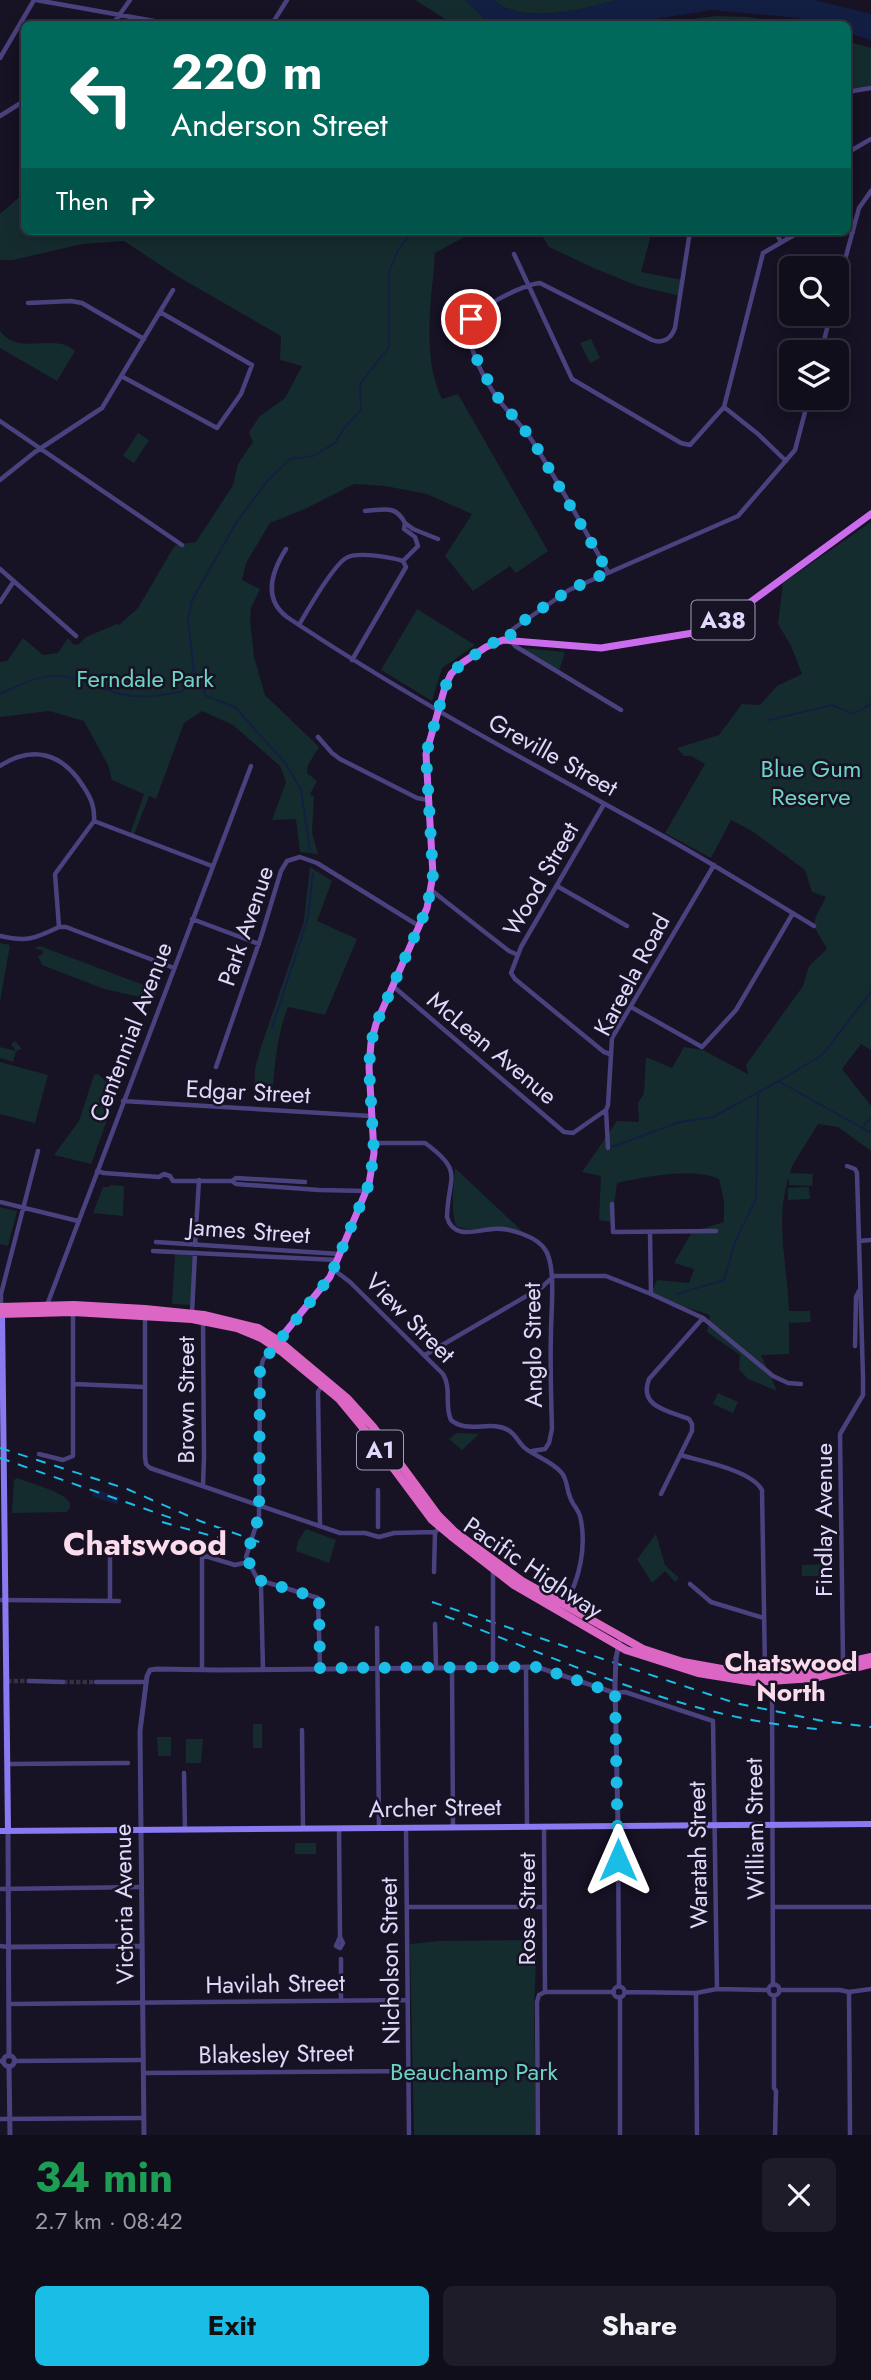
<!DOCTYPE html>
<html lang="en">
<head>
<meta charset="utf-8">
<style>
	:root { --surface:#110e1b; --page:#1e1c28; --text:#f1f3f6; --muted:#9c9ca3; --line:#302e3a; --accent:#1abde6 }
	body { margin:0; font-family:Jost,sans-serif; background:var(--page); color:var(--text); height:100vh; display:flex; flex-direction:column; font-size:26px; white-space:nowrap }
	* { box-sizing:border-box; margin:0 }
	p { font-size:23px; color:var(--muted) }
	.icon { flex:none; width:38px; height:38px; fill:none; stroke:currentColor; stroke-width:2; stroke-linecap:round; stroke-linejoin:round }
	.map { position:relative; height:2135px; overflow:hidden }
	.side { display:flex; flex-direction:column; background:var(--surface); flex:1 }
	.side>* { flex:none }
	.banner { position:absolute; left:21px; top:21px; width:830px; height:214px; border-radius:10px; box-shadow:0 4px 18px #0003,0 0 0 2px var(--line); background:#00695c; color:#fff; overflow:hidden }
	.controls { position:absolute; left:779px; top:256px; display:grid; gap:14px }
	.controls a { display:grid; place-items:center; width:70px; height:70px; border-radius:10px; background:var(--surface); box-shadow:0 4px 18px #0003,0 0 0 2px var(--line); font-size:35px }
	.pin { position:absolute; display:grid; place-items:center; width:60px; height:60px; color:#fff; margin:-30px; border:4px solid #fff; border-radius:50%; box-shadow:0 2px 7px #0007 }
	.me { position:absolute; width:77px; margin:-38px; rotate:0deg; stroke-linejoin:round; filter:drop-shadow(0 0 5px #0008) }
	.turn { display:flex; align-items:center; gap:24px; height:147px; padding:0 35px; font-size:32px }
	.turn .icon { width:91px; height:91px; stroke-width:2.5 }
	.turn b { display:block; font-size:49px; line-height:60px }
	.then { display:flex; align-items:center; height:66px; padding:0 35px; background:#0003; gap:14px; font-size:26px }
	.round { display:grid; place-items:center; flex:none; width:74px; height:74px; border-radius:10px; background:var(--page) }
	.headline { display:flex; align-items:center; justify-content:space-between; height:119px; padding:0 35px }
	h1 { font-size:42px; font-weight:700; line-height:52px; color:#1e9e55 }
	.button { display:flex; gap:14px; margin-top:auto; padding:14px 35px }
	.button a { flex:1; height:80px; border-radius:10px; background:var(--accent); color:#111; font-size:28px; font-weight:700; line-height:80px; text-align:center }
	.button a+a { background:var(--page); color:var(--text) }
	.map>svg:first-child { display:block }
</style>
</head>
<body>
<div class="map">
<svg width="871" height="2135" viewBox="0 0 871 2135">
	<rect width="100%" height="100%" fill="#171224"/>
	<path fill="#152c2e" d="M415,0H465L490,24H453Z
		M494,0H617C584,9 522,26 494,0Z
		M717,16L748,17L792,24H648Z
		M847,41L871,48V88L847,92Z
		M24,193V231H475L435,253C432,300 421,355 442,399L458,394L548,551L516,573L510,566L473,591L445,556L472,514L427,494L385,486L354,484L305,509L270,523L246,563L242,580L260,589L251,608L250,620L254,657L265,695L319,747L308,765L307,773L317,781L310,794L314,797L312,832L318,854L300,852L296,819L272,820L286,782L280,766L233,725L202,711L184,723L156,799L149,796L134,835L130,834L144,794L112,780L108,765L84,721L49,711L0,717V662L7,661L23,638L43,655L58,653L68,638L73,644L78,645L86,637L117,624L119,625L138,608L175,545L196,542L233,485L238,464L253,442L249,432L260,416L285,398L302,366L280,360L281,336L177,276L124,241L82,244L13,260H0V214Z
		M539,231H652L641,272L683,280L680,296L638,286L596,269L549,247Z
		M0,331C16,353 45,338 65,345C69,346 72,349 75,351L57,381L0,348Z
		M591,339L600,358L590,363L580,343Z
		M138,433L149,440L134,463L123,456Z
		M871,522V1050L861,1044L842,1069L871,1106V1151L838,1127L818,1124L792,1166L790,1173L813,1174L812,1186L789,1185V1177C774,1220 788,1268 789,1311H810L811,1322L790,1323L789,1321V1354L761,1355L777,1391L748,1379L739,1369L740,1355L707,1332L710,1316L707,1314L650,1296L657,1280L689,1283L694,1269L674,1263L692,1232L724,1222V1201L719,1179C691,1167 647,1177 617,1183L612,1222L599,1220L601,1176L582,1172L617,1121L639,1122L638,1103L644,1093L646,1057L672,1068L684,1047L703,1050L748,1074L746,1065L803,986L809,966L827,949C811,920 810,928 826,897L812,892L805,870L752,831L731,820L711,858L665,833L705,764L691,756H684L677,748L719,735L742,704L760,705L777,686L802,674L791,646L778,624L783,583Z
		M417,609L475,645L442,668L432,701L381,670Z
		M521,648L565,652L559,671Z
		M310,867L332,881L317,921L357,939L325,1015L288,1007C276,1038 274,1070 272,1103L254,1102L255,1069L260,1050L304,921Z
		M0,943L10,945L0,1002Z
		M40,946L157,990L153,1000L104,989L42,965L38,956L43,954L42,950L36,949V947Z
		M15,1041L22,1049L16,1051L13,1062L0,1058V1047L16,1051L11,1044Z
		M0,1062L48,1075L35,1123L0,1114Z
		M98,1074L117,1093L91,1164L54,1155L79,1121L94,1075Z
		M455,1168L522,1231C497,1223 479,1235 456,1226C450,1202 454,1192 455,1168Z
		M110,1185L124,1186L123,1216L93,1213L103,1187H109Z
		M809,1187L810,1199L788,1200V1188Z
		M0,1207L17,1211L8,1246L0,1244Z
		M175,1254L194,1255L191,1305L172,1304Z
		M718,1393L738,1402L733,1413L713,1404Z
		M457,1433L479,1434L462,1450L449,1439Z
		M17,1478C30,1483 64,1492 69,1502C72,1506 69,1509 67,1512L12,1513L14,1480Z
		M306,1529L336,1540L329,1563L296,1551L298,1541Z
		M656,1534L665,1565L679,1578L675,1582L665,1571L652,1583L637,1559Z
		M827,1564V1576H802V1565Z
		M253,1724H262V1748H253Z
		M157,1737H171V1756H158Z
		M186,1739H203L201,1763H186Z
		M295,1843H316V1854H295Z
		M537,1940L534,2009L536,2135H414L410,1944L438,1941Z"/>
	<path fill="#121f43" d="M465,0H494C522,26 584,9 617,0H815L871,14V40L847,33V24H818L800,18L711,10L625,24H490Z
		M95,1489L120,1497L117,1505L92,1496Z"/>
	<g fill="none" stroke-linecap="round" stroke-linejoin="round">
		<path stroke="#121f43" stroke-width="2" d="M0,694C18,686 37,675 57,676C78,676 94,686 114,692C138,700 159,696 183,691L193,671
			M769,720L832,705L853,714L871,704
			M310,850L301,790L286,764L235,707L206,696L194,671L188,620L192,600L236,523L267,481L290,459L313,456L335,443L344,428L361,410L360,384L389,347V272L398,250L413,231
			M272,1028L308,917L313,873
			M780,1082L871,1133
			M862,1128L871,1118
			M609,1148L680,1122L713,1117L779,1081L822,1055L871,992
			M677,1294L724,1280L735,1242L756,1199L758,1094"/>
		<path stroke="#353044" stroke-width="4.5" stroke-dasharray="4.5 2" stroke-linecap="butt" d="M7,1681H29
			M63,1682H96"/>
		<path stroke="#4a427e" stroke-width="4.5" d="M36,0L171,24
			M113,24L130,0
			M272,24L287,0
			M0,58L34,0
			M847,92L871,88
			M0,116L24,101
			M847,153L871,139
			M775,231L781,242
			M844,231L853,232
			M514,254L572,379L681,443L690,445L724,407L763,253L801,231
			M836,293L859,208L871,191
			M28,303L71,301L82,303L144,339
			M821,352L831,313
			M123,377L217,428L241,394L252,365L160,312
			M724,407L758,434L786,461
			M0,421L182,545
			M0,480L35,452L102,408L173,290
			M365,511C384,510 395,504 405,523L404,529L415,537L418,546L403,561
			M405,523L413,529L438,539
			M286,549C272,571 262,598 287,617C408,698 537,766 663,836C715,865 764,896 814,926
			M0,569L76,636
			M608,572C584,528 559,484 533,442C523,426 509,414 499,400C486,383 467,348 469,326C470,310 524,284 540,283L652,340C663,344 671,339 675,328L690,231
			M0,602L14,581
			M299,625C307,611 335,562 348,557C360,552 390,557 403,561L406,567L352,660
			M621,710L515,646L510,639L513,629L569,590L738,516L795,450L809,397
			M318,737L332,753L340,759L417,798L428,800
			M0,766C33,744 63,754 83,786C91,798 95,807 94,821L55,874L59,927
			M604,804L521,947L511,973L515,979L604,1052L610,1054
			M94,821L212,866
			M557,886L627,926
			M431,890L509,951L518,955
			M192,919L259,944
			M59,927H66L174,968
			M0,936C27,942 34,939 59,927
			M394,987L564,1132L573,1133L606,1110
			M631,1007L702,1047L736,1010L793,913
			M216,1067L261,937L281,871L287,861L300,857L317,863L419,926
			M123,1101L371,1116
			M374,1143H425C465,1172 448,1176 447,1217C453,1240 477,1230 493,1229C508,1227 539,1237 546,1251C556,1268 551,1311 551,1332C550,1364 551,1397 552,1429L549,1443L545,1449L532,1451
			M608,1148L606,1110L608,1105L612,1038L714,865
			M97,1171L104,1173L159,1177L164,1174L170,1176L173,1181H232L236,1178L305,1182
			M232,1181L236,1184L319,1190L366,1191
			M0,1202L78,1221
			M612,1204L613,1232L716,1231
			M650,1232L651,1294
			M859,1241L871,1240
			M156,1242L340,1254
			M195,1245L199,1180
			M153,1251L337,1260
			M334,1270L350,1282L443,1374C452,1389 444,1405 451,1420C467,1434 491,1420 508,1430C516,1434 519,1444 526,1449C537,1457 551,1461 561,1472C568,1480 566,1488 570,1497C572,1504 578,1509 580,1516C587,1545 580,1579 565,1604
			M47,1305L251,766
			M1,1306V1294L38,1151
			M192,1313L195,1253
			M145,1317V1457L146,1464L150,1468L340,1533H365L379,1537L394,1533L435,1532L440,1528
			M855,1346L856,1297L859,1291
			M425,1355L542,1287L554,1276H606L651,1294L703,1318L773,1376L788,1383L801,1384
			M74,1384L144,1387
			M39,1454L63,1460L73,1456V1313
			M680,1455C701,1461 751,1470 762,1490L765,1669L772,1687L773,1985
			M203,1485L204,1457L203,1323
			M378,1490V1527
			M661,1494L692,1431V1424L689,1419C669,1411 638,1407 649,1379L703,1318
			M320,1525L318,1392L322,1385
			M110,1540V1601
			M493,1570V1614
			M434,1572L435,1532
			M259,1580L318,1598L320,1668
			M690,1584L711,1602L764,1618
			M0,1600L119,1601
			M435,1624L436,1668
			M377,1628L379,1828
			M493,1640V1667
			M843,1662L840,1434L863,1395V1377L857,1173L855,1169L847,1166
			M526,1667L527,1827
			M452,1668L453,1827
			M202,1669V1555L235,1565L248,1562
			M263,1670L261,1586L246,1557L259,1516L260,1372L263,1360L273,1347
			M29,1681L63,1682
			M96,1682H146
			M615,1693L625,1692L713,1721L717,1989
			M302,1730L303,1829
			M7,1764L128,1763
			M184,1773L185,1830
			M544,1826L545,1992
			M618,1826L619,1986
			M339,1828L340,1937L336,1946L340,1948L343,1943L340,1937
			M406,1828L409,2135
			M0,1889L141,1887
			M407,1907H544
			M774,1907H871
			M0,1946L9,1947
			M768.5 1990a5.5 5.5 0 1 1 11 0a5.5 5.5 0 1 1-11 0Z
			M613.5 1992a5.5 5.5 0 1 1 11 0a5.5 5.5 0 1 1-11 0Z
			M779,1990H840L849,1992L871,1989
			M545,1992H614
			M625,1992L696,1993L717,1989L768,1990
			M849,1992L850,2135
			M696,1993L697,2135
			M774,1996V2088L776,2091L775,2135
			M620,1997V2135
			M341,2001V1959
			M9,2004L408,2000
			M0,2061L4,2062
			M15,2061L143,2060
			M143,2073L409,2071
			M0,2119L143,2118
			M538,2135L537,2002L539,1995L545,1992"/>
		<path stroke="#4a427e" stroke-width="5" d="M616,1658L620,1638
			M615,1685L618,1826
			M8,1831L9,2056
			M9,1947L142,1946
			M3.5 2061a5.5 5.5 0 1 1 11 0a5.5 5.5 0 1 1-11 0Z
			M9,2067L10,2135
			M144,2135L140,1731L147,1676L150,1670L157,1669L216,1670L537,1667L615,1693"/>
		<path stroke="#897af1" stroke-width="6" d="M2,1312L8,1831
			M0,1831L871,1824"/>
		<path stroke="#cb6cef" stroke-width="7" d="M275,1345L330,1277L369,1184L374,1153L369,1067L371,1043L376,1024L427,908L433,875L426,754L445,687L451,674L462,663L486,647L503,640L601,648L699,632L741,609L871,514"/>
		<path stroke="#dc66c3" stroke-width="8" d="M0,1307L74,1305L145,1309L204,1315L258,1328L279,1341L347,1398L374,1428L438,1515L455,1532L522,1581L643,1649L683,1662L755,1675H778L813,1670L871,1657
			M0,1314L73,1312L192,1319L237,1328L261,1338L282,1352L339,1399L368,1434L432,1520L451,1536L514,1585L626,1650L698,1673L754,1682L814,1678L871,1664"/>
		<path stroke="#1abde6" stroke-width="2" stroke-dasharray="10 9" stroke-linecap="butt" d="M0,1448L127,1489L200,1521L262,1543
			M0,1458L174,1519
			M162,1522L223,1539
			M432,1602L735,1703L823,1721L871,1727
			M445,1616C566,1662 688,1719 818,1729"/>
		<path stroke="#4a427e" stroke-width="4.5" d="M493,1614V1640"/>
		<path stroke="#4a427e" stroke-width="5" d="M615,1685L616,1658"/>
	</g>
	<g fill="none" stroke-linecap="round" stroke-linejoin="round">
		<path stroke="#1abde6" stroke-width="12" stroke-dasharray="0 21.6" d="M471,319L469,325L470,346L495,394L532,439L608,572L569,590L516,626L511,632L510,639L496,641L467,660L453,671L445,687L426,754L433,875L427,908L376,1024L371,1043L369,1067L374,1153L369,1184L330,1277L264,1360L260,1368L259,1516L246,1557L259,1580L318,1598L319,1601L320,1668L537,1667L615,1693L618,1860"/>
	</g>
	<g text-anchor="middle" stroke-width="5" stroke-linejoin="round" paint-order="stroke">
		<g fill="#171224" stroke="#a49dba" stroke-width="2">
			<rect x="691.5" y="600.5" width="63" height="39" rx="5"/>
			<rect x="357" y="1430.5" width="46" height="39" rx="5"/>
		</g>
		<g font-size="23" font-weight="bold" fill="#e0d9fb">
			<text x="723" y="628">A38</text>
			<text x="380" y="1458">A1</text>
		</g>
		<g font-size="24" fill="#6cd4c4" stroke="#171224">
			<text x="145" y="687">Ferndale Park</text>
			<text x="811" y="777">Blue Gum<tspan x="811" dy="28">Reserve</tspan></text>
			<text x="474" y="2080">Beauchamp Park</text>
		</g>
		<g font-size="24" fill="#e0d9fb" stroke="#171224">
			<text transform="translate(553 755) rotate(29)" y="8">Greville Street</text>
			<text transform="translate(541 879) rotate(-60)" y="8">Wood Street</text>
			<text transform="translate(246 926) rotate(-71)" y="8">Park Avenue</text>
			<text transform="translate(632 975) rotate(-62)" y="8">Kareela Road</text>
			<text transform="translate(131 1032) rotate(-69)" y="8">Centennial Avenue</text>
			<text transform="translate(492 1048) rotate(40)" y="8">McLean Avenue</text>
			<text transform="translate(248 1092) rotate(3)" y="8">Edgar Street</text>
			<text transform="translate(249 1231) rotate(4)" y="8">James Street</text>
			<text transform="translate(410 1318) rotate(45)" y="8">View Street</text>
			<text transform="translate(533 1345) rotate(-91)" y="8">Anglo Street</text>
			<text transform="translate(186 1400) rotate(-90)" y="8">Brown Street</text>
			<text transform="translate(824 1520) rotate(-90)" y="8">Findlay Avenue</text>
			<text transform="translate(533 1568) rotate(34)" y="8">Pacific Highway</text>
			<text transform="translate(435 1808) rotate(-1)" y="8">Archer Street</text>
			<text transform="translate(755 1829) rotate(-91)" y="8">William Street</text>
			<text transform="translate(698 1855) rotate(-91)" y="8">Waratah Street</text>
			<text transform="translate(124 1904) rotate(-91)" y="8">Victoria Avenue</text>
			<text transform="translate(527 1909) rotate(-90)" y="8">Rose Street</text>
			<text transform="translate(390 1961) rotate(-91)" y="8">Nicholson Street</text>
			<text transform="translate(275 1984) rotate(-1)" y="8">Havilah Street</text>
			<text transform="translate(276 2054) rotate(-1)" y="8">Blakesley Street</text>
		</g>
		<g font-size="26" font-weight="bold" fill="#fbdbec" stroke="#171224">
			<text x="791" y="1671">Chatswood<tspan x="791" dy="30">North</tspan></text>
		</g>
		<g font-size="32" font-weight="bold" fill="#fbdbec" stroke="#171224">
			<text x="145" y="1555">Chatswood</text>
		</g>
	</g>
</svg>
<div class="controls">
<a><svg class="icon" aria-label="search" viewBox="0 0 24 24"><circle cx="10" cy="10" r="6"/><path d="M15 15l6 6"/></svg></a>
<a><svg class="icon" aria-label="layers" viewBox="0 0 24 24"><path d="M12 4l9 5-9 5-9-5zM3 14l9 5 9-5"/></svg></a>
</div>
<div class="pin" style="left:471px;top:319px;background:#d93025"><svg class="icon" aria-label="arrive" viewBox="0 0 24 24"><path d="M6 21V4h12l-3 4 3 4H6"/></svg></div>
<svg class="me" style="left:618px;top:1860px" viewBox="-20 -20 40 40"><path d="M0-17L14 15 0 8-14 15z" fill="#1abde6" stroke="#fff" stroke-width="4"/></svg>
<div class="banner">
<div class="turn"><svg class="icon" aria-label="left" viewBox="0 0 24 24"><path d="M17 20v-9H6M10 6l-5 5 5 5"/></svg><div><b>220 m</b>Anderson Street</div></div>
<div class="then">Then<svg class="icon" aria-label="right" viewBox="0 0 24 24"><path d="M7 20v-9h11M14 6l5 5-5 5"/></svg></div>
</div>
</div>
<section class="side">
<div class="headline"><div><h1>34 min</h1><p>2.7 km · 08:42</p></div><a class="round"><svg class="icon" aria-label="close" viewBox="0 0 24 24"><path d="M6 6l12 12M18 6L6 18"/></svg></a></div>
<div class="button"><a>Exit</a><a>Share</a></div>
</section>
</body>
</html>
